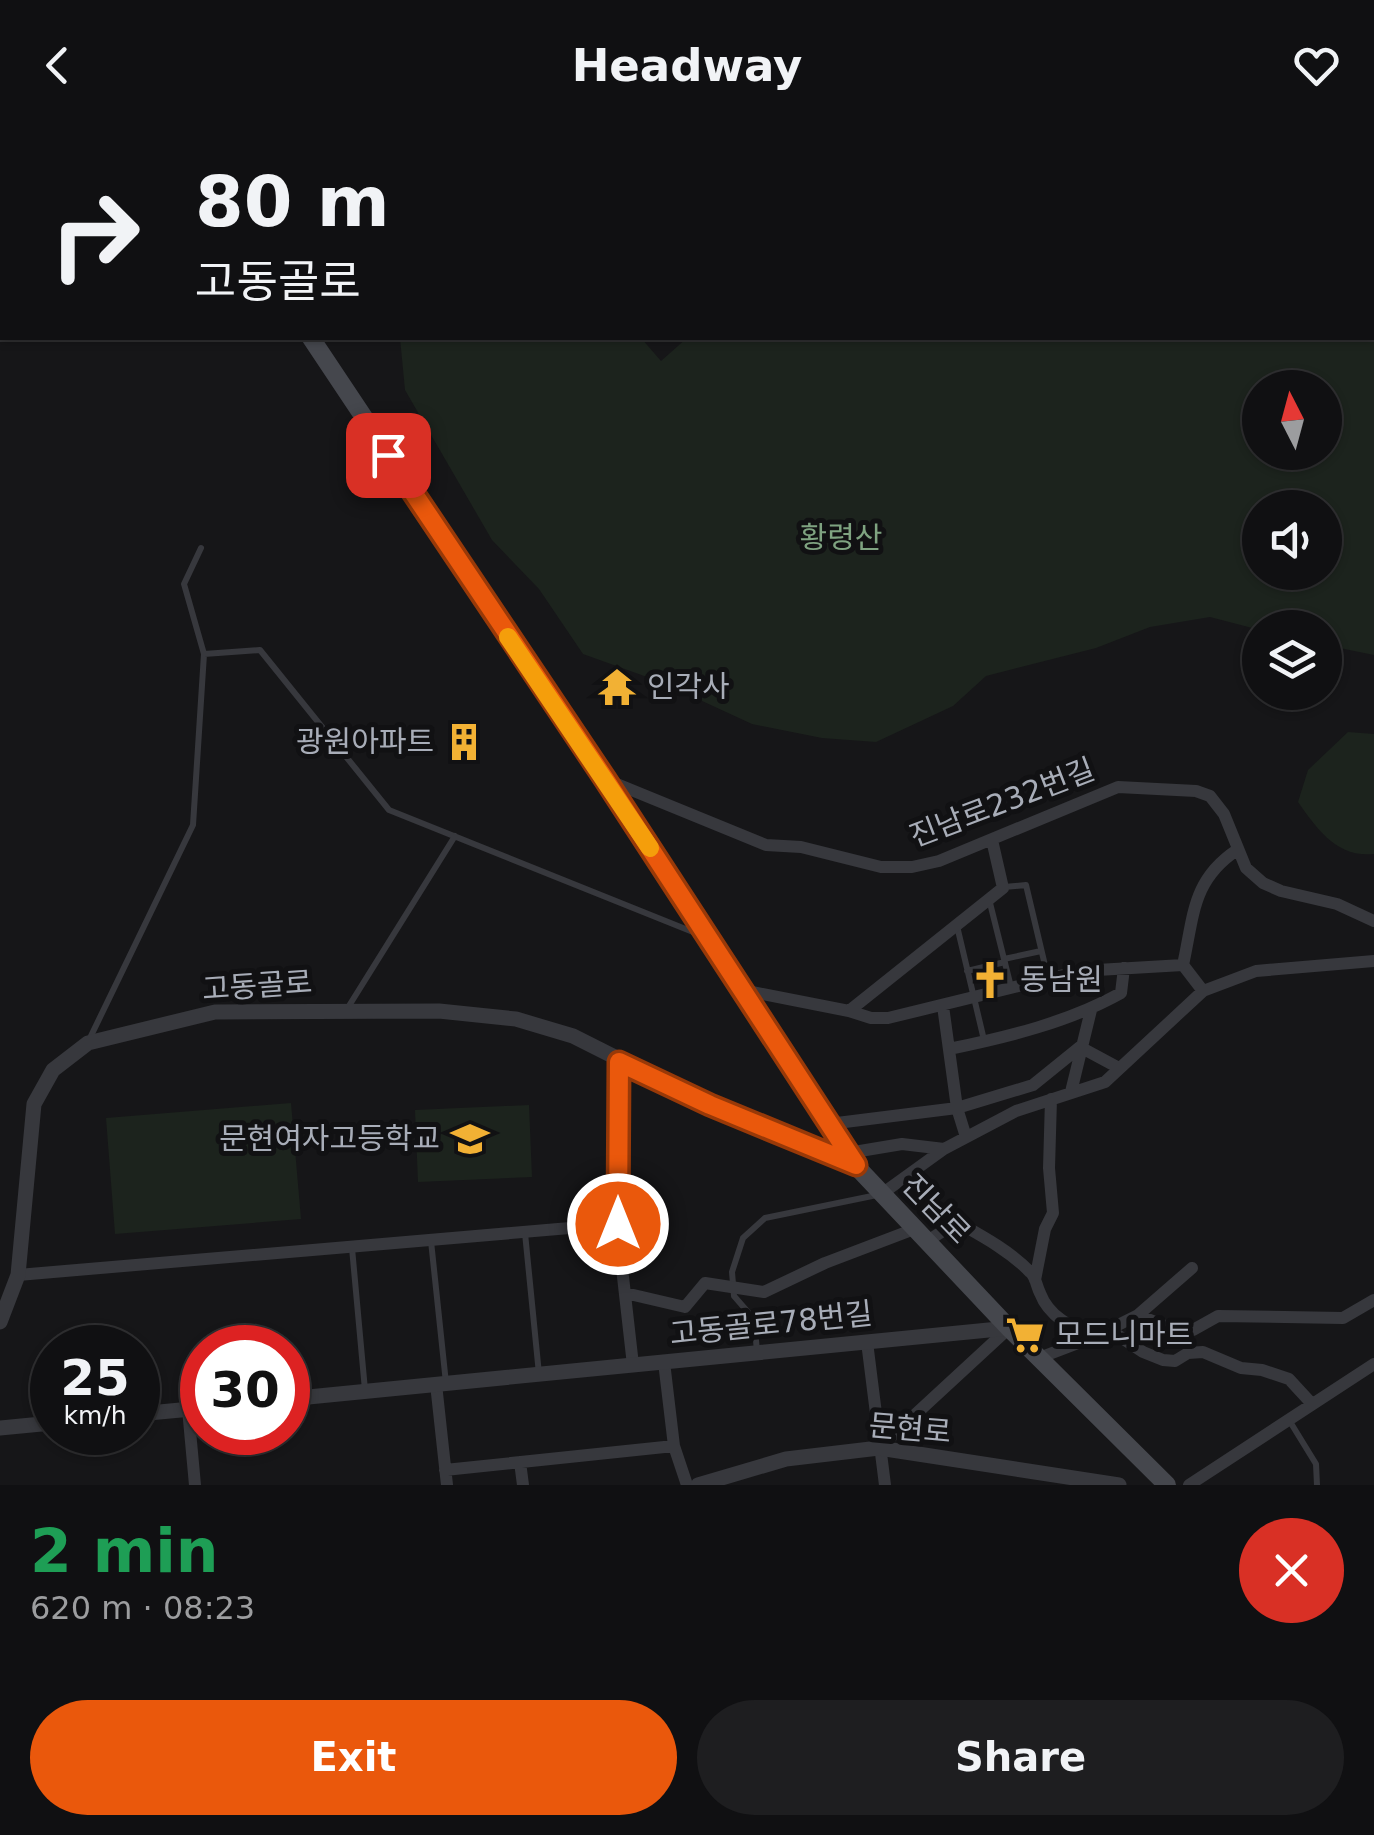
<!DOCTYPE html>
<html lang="en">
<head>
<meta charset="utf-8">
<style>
	:root { --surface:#101012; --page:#1e1e20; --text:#f1f3f6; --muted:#9c9d9f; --line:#303032; --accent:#ea580c }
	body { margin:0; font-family:"DejaVu Sans","Noto Sans KR",sans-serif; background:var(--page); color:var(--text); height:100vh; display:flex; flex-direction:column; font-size:38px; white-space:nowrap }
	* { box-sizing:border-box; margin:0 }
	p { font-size:32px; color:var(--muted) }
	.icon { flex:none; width:55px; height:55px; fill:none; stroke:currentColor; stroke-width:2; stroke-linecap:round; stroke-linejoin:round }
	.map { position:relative; height:1355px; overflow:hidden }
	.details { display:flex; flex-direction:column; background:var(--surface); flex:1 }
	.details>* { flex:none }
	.hud { position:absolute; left:0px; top:0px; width:1375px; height:210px; box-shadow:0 2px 8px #0004,0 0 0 2px var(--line); background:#101012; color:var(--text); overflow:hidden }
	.needle { width:65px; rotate:354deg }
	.buttons { position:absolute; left:1242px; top:240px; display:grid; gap:20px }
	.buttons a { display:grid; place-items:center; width:100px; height:100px; border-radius:50%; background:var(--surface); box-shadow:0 2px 8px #0004,0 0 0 2px var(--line); font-size:50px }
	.speed { position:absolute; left:30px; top:1195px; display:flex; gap:20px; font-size:50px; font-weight:700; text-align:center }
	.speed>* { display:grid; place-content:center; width:130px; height:130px; border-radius:50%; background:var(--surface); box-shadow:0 2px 8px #0004,0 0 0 2px var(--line); line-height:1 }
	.speed small { font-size:25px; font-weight:400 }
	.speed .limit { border:15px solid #d22; background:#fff; color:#111 }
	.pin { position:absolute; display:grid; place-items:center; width:85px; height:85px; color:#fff; margin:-42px; border-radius:20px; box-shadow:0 5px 15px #0006 }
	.me { position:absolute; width:110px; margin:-55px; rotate:0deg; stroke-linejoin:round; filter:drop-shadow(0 0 8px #0008) }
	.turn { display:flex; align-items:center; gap:35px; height:210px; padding:0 30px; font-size:45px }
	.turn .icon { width:130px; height:130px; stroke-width:2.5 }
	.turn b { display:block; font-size:70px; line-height:85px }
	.round { display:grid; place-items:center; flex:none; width:105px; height:105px; border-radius:52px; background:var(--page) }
	.head { display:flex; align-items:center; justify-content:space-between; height:170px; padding:0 30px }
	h1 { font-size:60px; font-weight:600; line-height:75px; color:#1e9e55 }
	.cta { display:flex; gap:20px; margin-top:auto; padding:20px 30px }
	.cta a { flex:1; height:115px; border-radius:60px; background:var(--accent); color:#fff; font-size:40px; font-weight:600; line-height:115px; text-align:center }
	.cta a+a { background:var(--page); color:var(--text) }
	header { display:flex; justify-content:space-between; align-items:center; height:130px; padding:0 30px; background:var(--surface); font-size:45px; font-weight:600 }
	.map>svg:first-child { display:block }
</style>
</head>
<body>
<header><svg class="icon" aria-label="back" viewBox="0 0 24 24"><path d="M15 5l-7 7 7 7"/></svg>Headway<svg class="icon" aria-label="heart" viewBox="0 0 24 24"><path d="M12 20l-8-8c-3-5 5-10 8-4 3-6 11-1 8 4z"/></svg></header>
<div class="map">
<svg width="1374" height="1355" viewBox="0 0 1374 1355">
	<rect width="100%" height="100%" fill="#161618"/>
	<path fill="#1c231d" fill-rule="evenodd" d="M654,0H1374V525L1325,515V498L1260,500L1210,487L1150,497L1096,518L986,546L953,576L876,612L822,608L752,594L661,552L583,524L539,459L492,410L405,260L400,208H641L661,231L687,208H1372V2ZM1260,258H1325V322H1260ZM1260,378H1325V442H1260Z
		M1348,602L1374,604V724C1337,728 1317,699 1298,672L1308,640Z
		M291,973L301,1089L115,1104L106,988Z
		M529,975L532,1047L418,1052L415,980Z"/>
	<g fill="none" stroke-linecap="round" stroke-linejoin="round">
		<path stroke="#37383d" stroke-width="6" d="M204,524L260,520L389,680L698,804
			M1004,757L1026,755L1048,848
			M989,769L1011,857
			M957,796L984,910
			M1004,829L1041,821
			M967,841L1005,832
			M347,879L455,706
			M89,910L193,695L204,524L184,454L201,418
			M525,1103L539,1244
			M431,1111L446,1253
			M352,1118L365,1260
			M757,1221L754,1189L734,1166L732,1142L743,1108L765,1088L877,1065
			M1289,1290L1316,1334L1317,1355"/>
		<path stroke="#37383d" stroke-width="12" d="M607,650L766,715L801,717L881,737H912L939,731L1118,657L1196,661L1210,666L1224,684L1246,738L1263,753L1281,761L1337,774L1374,791
			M1183,835C1194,785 1192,750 1237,720
			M1183,835L1203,861
			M742,860L849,881L871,888H888L1080,841L1183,835
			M943,876L957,978L966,1007
			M849,881L1003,758L992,710
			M1080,917L1119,938
			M949,919C1008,907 1069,892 1121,863L1124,838
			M619,931L617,1094L633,1235
			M1071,962L1091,880
			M829,994L957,978L1033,955L1080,917
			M848,1023L902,1014L944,1019
			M883,1063L944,1019L1016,981L1105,952L1203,861L1256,841L1374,831
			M929,1110L957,1092C982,1106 1010,1121 1030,1142C1036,1147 1036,1155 1040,1163C1049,1187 1071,1197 1094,1207
			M18,1145L617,1094
			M1035,1150L1045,1099L1053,1083L1049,1038L1051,969
			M625,1163L685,1177L705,1153L764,1162L825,1133L917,1098
			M1138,1185L1175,1200H1193L1218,1186L1343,1188L1374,1170
			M1110,1200L1143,1222L1163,1230L1175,1231L1188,1223L1203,1222L1241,1238L1262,1240L1289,1249L1312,1274
			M867,1212L885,1355
			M1039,1228L1094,1207L1138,1185L1192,1138
			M664,1232L674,1316L687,1355
			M436,1254L447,1355
			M188,1279L195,1355
			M879,1318L1009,1198
			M520,1332L523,1355
			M445,1340L674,1316
			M1189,1355L1374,1234"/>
		<path stroke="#37383d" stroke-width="15" d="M0,1192L18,1145L34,974L53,940L88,913L215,882L439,881L516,889L573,906L710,975L855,1035
			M288,1269L1009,1198
			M138,1284L202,1278
			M0,1298L52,1293
			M698,1355L786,1329L879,1318L1119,1355"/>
		<path stroke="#45474d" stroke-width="18" d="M235,0L236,2
			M311,208L605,649L855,1035L1009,1198L1167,1355"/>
	</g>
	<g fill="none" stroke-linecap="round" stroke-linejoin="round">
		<g stroke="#983908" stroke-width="25">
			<path id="route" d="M388,325L605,649L856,1035L710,975L619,932L618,1094"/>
		</g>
		<use href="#route" stroke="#ea580c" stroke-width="18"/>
		<path stroke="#f59e0b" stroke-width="18" d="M508,507L650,718"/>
	</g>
	<defs>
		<g id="temple-bare" transform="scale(3)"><path d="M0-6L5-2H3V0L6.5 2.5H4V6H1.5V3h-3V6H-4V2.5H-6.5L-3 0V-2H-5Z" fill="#f2b134" stroke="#111113" stroke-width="2.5" paint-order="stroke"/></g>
		<g id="building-bare" transform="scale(3)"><path d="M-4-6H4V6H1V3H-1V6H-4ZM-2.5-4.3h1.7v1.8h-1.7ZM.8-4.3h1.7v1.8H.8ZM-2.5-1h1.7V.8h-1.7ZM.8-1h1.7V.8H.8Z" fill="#f2b134" stroke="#111113" stroke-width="2.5" paint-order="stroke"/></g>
		<g id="church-bare" transform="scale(3)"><path d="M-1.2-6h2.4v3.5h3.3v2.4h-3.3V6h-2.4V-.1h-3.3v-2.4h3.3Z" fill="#f2b134" stroke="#111113" stroke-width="2.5" paint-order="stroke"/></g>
		<g id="school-bare" transform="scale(3)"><path d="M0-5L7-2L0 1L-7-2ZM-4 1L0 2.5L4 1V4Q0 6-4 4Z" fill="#f2b134" stroke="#111113" stroke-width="2.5" paint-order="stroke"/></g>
		<g id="supermarket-bare" transform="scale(3)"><path d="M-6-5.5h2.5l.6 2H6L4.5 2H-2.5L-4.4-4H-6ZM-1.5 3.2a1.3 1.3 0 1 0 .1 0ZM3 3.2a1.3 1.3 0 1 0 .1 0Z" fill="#f2b134" stroke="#111113" stroke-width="2.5" paint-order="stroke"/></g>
	</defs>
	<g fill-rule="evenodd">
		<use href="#temple-bare" x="617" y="557"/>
		<use href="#building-bare" x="464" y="612"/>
		<use href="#church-bare" x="990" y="850"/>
		<use href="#school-bare" x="470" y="1009"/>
		<use href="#supermarket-bare" x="1025" y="1205"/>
	</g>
	<g text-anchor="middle" stroke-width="10" stroke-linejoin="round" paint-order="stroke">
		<g font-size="30" fill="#7fa381" stroke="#111113">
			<text x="841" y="418">황령산</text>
		</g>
		<g font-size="30" fill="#a8adb8" stroke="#111113" text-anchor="start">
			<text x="647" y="567">인각사</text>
			<text x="434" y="622" text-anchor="end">광원아파트</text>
			<text x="1020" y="860">동남원</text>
			<text x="440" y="1019" text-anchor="end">문현여자고등학교</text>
			<text x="1055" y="1215">모드니마트</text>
		</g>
		<g font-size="30" fill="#a8adb8" stroke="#111113">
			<text transform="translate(1002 673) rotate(-21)" y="10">진남로232번길</text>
			<text transform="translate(257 856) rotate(-4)" y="10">고동골로</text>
			<text transform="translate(936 1079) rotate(46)" y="10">진남로</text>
			<text transform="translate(771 1194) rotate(-6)" y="10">고동골로78번길</text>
			<text transform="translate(910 1299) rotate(5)" y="10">문현로</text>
		</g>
	</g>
</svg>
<div class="buttons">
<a><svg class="needle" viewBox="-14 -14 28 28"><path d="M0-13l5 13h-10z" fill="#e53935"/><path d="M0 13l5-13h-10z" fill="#9c9d9f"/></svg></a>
<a><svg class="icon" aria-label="sound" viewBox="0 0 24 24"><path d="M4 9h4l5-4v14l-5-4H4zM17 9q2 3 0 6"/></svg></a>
<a><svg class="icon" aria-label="layers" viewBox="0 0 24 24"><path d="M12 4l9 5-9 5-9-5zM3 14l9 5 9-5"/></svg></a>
</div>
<div class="speed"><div>25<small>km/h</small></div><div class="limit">30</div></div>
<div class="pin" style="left:388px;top:325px;background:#d93025"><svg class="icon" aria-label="arrive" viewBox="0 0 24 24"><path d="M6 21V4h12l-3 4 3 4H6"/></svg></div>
<svg class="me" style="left:618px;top:1094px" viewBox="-20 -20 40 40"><circle r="17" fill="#ea580c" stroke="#fff" stroke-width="3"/><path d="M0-11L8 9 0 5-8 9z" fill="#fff"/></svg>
<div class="hud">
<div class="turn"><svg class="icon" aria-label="right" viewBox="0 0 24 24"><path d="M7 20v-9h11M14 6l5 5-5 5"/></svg><div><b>80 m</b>고동골로</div></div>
</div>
</div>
<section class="details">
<div class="head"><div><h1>2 min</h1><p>620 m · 08:23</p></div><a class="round" style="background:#d93025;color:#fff"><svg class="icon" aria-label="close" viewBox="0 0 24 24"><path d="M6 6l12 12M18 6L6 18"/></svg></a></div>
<div class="cta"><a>Exit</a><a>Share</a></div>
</section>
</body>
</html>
